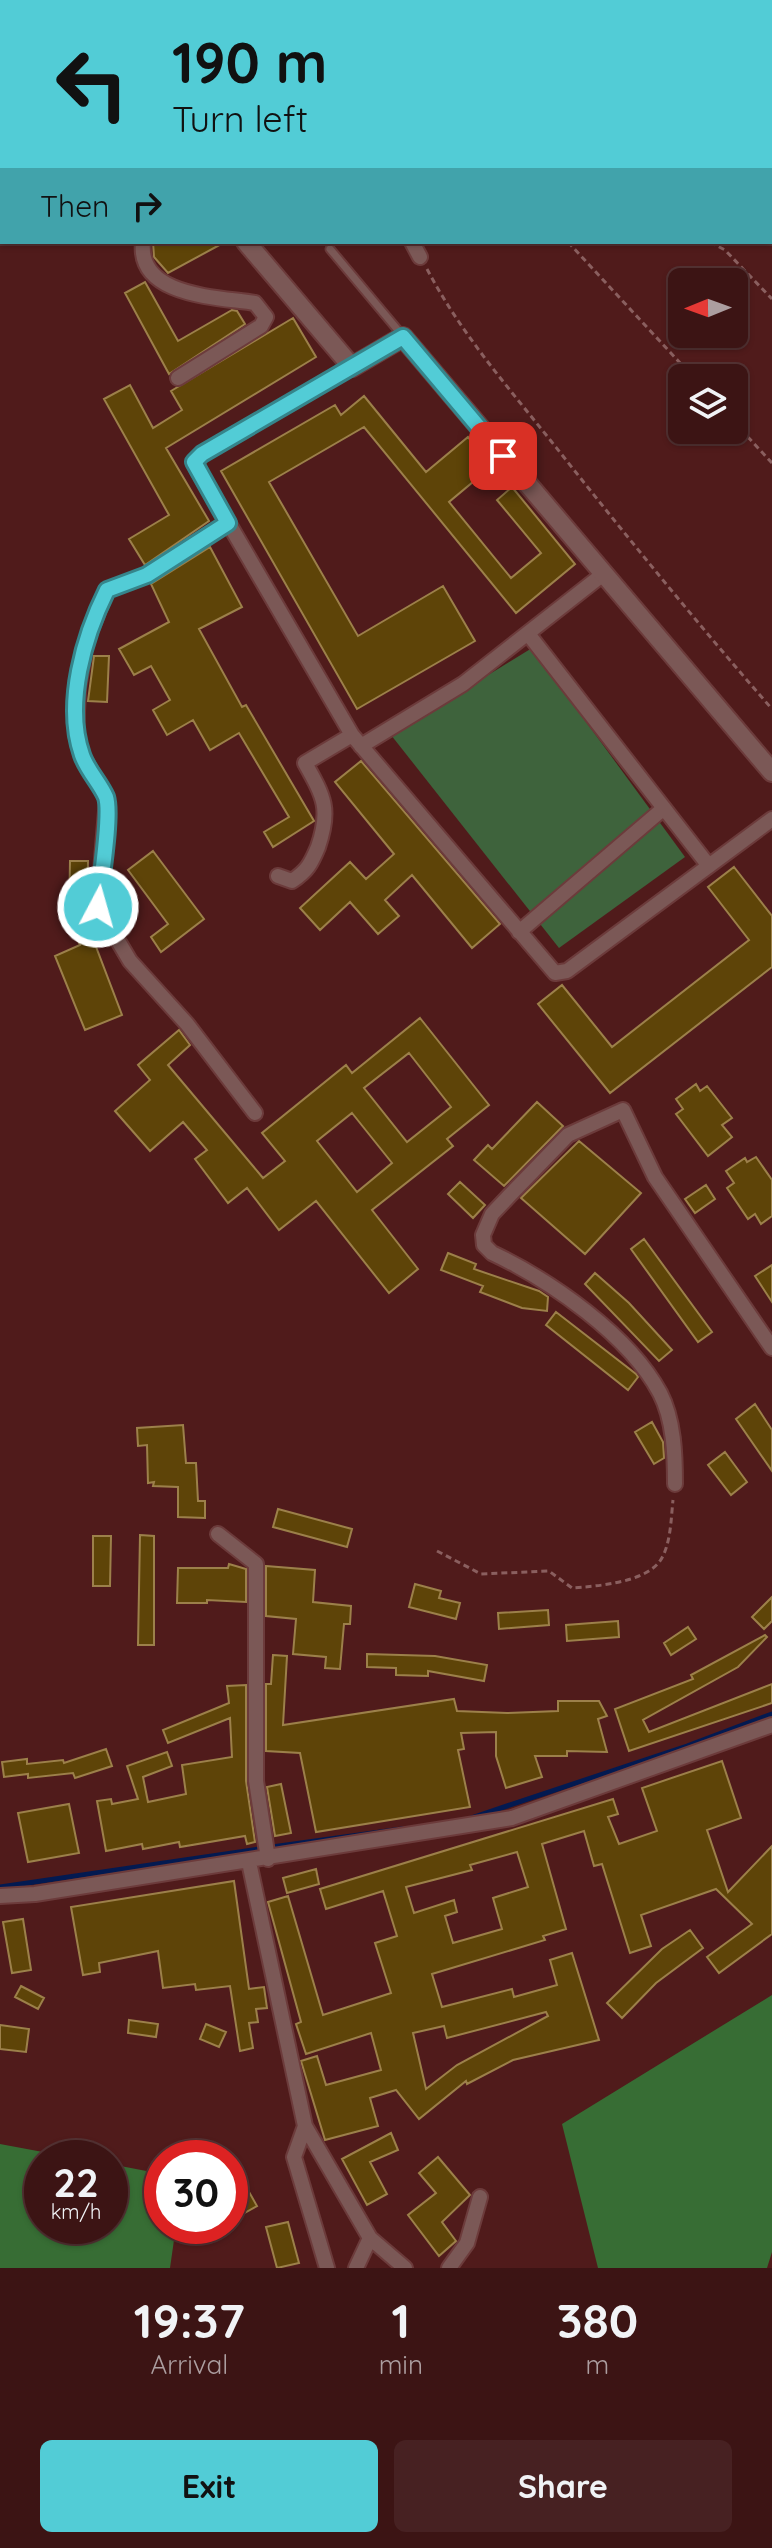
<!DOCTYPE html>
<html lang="en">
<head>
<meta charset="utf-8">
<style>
	:root { --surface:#3c1414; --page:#472122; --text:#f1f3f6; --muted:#ac9ea0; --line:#553334; --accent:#52ccd6 }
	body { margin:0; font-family:Quicksand,sans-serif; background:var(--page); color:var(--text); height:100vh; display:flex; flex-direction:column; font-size:30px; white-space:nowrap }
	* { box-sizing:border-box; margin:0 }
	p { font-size:26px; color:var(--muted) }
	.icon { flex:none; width:44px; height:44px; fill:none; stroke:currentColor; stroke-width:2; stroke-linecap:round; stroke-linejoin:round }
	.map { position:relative; height:2268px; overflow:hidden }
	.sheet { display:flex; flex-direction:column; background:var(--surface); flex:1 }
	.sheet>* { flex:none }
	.guide { position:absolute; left:0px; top:0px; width:772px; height:244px; box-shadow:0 2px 6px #0004,0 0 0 2px var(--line); background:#52ccd6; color:#111; overflow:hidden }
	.needle { width:52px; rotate:269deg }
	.fabs { position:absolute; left:668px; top:268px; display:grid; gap:16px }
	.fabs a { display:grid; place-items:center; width:80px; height:80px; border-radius:12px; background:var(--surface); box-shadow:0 2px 6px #0004,0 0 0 2px var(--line); font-size:40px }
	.speed { position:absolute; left:24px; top:2140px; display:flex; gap:16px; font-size:40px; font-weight:700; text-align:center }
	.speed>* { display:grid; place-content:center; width:104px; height:104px; border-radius:50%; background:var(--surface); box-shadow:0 2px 6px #0004,0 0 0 2px var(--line); line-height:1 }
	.speed small { font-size:20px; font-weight:400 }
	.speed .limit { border:12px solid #d22; background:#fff; color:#111 }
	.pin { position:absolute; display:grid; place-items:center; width:68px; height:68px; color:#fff; margin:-34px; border-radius:16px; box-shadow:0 4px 12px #0006 }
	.me { position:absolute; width:88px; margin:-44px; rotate:6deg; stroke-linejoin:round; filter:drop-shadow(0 0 6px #0008) }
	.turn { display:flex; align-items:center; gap:28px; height:168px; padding:0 40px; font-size:36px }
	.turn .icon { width:104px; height:104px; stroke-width:2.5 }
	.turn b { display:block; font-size:56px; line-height:68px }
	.then { display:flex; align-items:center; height:76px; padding:0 40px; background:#0003; gap:16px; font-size:30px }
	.eta { display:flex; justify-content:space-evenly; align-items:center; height:136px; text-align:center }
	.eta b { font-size:48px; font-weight:800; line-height:56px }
	.cta { display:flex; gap:16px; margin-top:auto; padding:16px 40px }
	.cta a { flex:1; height:92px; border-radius:12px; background:var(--accent); color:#111; font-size:32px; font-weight:800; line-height:92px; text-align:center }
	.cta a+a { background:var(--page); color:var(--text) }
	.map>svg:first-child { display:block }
</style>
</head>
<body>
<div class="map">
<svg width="772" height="2268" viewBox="0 0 772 2268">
	<rect width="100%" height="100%" fill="#501b1b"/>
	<path fill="#3e633c" d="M532,648L685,857L559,948L391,735Z"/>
	<path fill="#376d34" d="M772,1995V2252L767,2268H598L562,2124Z
		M0,2144L75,2158H42V2226H110V2164L162,2174V2226H176L170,2268H0Z"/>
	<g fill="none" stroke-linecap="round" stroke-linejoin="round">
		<path stroke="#031a51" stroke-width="5" d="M471,1818L687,1746L772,1714
			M272,1847L402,1829
			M0,1887L260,1849"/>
	</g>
	<path fill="#5e4408" stroke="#9c804a" stroke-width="2" fill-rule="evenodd" d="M153,242H225L168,273L154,257Z
		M145,282L178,341L232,310L237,311L245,324L169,374L125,293Z
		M293,318L316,357L166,448L209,521L145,565L129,539L169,515L104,399L130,385L153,428L182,410L171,391Z
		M364,396L426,472L468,437L492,466L449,502L511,578L541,553L497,500L512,487L575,564L516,613L364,427L269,482L358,636L443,586L475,641L357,709L221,471L335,405L341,415Z
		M210,547L242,607L199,629L242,707L246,705L314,821L273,847L264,832L289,817L239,733L210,750L193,720L167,735L153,710L170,700L151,666L134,675L119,649L169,622L151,584Z
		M94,656H109L107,702L88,701Z
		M361,761L500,924L472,948L412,875L385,900L399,916L378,934L350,902L320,930L300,908L350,862L366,879L394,854L335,782Z
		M153,851L204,919L161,952L151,937L168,924L128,870Z
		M70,861H88L87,923L122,1015L85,1030L55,956L80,945L69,919Z
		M734,867L772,916V967L610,1093L538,1004L562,985L612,1047L749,940L708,887Z
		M420,1018L489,1105L447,1139L453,1146L372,1210L418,1269L389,1293L316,1201L279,1230L247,1188L228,1203L195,1159L207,1150L183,1122L150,1151L115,1111L150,1080L138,1065L179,1030L190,1045L168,1065L263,1178L285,1161L262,1133L346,1065L352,1073ZM409,1053L451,1107L407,1142L364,1088ZM352,1113L392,1163L357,1192L317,1141Z
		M696,1084L700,1091L707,1086L732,1118L722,1125L732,1137L708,1156L676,1114L683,1109L676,1099Z
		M537,1102L563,1126L504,1186L474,1160L488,1145L492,1149Z
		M579,1141L641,1193L585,1254L521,1198Z
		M756,1157L772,1180V1216L761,1224L755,1214L748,1219L727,1188L734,1183L726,1171L745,1158L747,1162Z
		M460,1182L485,1205L473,1218L448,1194Z
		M706,1185L715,1199L695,1213L685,1199Z
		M644,1239L712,1332L698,1342L631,1249Z
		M448,1253L476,1264L474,1269L539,1291L548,1297L547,1311L522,1308L480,1292L483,1286L441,1270Z
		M772,1265V1302L755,1276Z
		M595,1273L629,1303L672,1350L659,1361L585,1284Z
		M556,1312L636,1374L638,1377L628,1390L546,1325Z
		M755,1404L772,1430V1471L736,1419Z
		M652,1422L663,1442L664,1458L654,1464L635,1432Z
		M183,1425L186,1463H196L198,1501H205V1518L178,1517V1487L153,1486L154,1482L148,1483L147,1445L138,1446L137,1428Z
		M725,1452L747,1482L731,1495L708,1465Z
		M278,1509L352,1529L347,1547L273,1527Z
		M140,1535L154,1536V1645H138Z
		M93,1536H111L110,1586H93Z
		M229,1564L246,1569V1602L207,1600V1603H177L178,1568H228Z
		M266,1566L315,1570L313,1602L351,1606L350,1624H344L340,1669L325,1668L326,1657L293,1654L296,1619L266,1616Z
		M415,1584L441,1591L439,1598L460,1603L456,1619L409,1607Z
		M772,1597V1621L764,1629L752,1617Z
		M548,1610L549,1625L499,1629L498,1613Z
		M618,1621L619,1637L567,1641L566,1625Z
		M688,1627L696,1639L671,1655L664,1643Z
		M765,1635L767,1637L738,1667L643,1720L649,1732L772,1684V1703L629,1751L615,1709L693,1679L691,1675Z
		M367,1654L435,1656L487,1665L484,1681L428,1671V1676L396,1675V1668L367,1667Z
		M273,1655L287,1656L283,1725L454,1699L457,1711L507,1713L558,1711V1701H599L607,1716L598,1719L607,1752L567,1751V1756H535L542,1777L506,1788L496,1756V1732L461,1733L464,1749L458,1750L470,1807L316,1832L300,1753L266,1751V1684H271Z
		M246,1685V1781L255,1842L247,1844L245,1836L180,1847L179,1842L143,1849L142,1844L106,1851L97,1801L111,1799L112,1804L138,1799L127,1766L167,1752L172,1766L143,1777L148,1802L186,1794L182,1765L232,1757L230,1718L168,1743L163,1730L229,1703L227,1686Z
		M106,1749L112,1766L75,1778L73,1773L28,1778V1774L4,1777L2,1762L27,1759V1764L63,1760L64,1763Z
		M722,1761L741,1818L707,1830L728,1892L772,1846V1934L719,1973L707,1957L752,1924L716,1889L641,1915L651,1946L630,1953L602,1864L594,1866L584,1831L542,1844L566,1929L543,1936L545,1940L432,1974L442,2007L512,1989L514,1997L557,1985L550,1960L572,1953L599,2040L513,2060L467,2084L466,2081L419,2119L396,2090L370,2098L378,2126L325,2140L301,2061L317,2056L326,2085L381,2070L371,2033L306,2054L296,2024L301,2022L268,1902L288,1896L323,2015L391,1993L375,1943L397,1936L383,1891L326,1909L320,1889L613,1799L618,1814L608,1817L619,1844L657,1831L642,1788ZM517,1852L528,1887L493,1898L502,1929L453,1943L445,1916L457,1912L454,1900L414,1913L406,1887L472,1870L470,1865ZM546,2012L548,2016L457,2065L426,2089L413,2033L444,2026L447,2038Z
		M281,1784L291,1833L275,1836L267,1787Z
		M69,1804L79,1853L28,1862L18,1813Z
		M316,1869L319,1884L287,1893L283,1878Z
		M234,1881L249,1989L264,1987L267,2008L256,2009L258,2022L249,2023L253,2048L240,2051L230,1986L196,1990L195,1984L163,1988L158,1951L99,1963L100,1972L83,1975L71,1907Z
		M23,1919L31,1970L12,1973L3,1922Z
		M690,1930L703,1948L656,1983L622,2018L607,2003L662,1949Z
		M21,1986L44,1998L38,2009L15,1997Z
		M129,2020L158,2024L156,2037L128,2033Z
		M206,2024L226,2032L219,2047L200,2039Z
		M0,2025L29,2029L26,2052L0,2049Z
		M391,2133L398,2150L370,2162L387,2194L367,2205L342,2159Z
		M438,2157L470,2195L442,2222L456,2241L439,2256L408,2215L436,2193L419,2173Z
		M244,2183L257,2206L230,2221V2190Z
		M288,2222L299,2263L277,2268L266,2227Z"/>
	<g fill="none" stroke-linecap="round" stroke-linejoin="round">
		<g stroke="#6c3b3b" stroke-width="11">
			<path id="service" d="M330,249L402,335"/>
		</g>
		<g stroke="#6c3b3b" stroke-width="18">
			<path id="minor" d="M36,0L38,2
				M0,87H2
				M143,242C137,297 218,297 255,303L266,317L261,326L178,378
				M412,242L420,257
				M352,367L202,454L194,462L197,469L352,735L555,973L567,971L772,819
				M228,523L147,575L107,590L86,642L78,688L76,735L83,757L107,799L98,907L130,961L187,1024L255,1113
				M529,635L709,866
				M361,746L463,684L602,575
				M278,876L292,881C307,871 311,864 318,847C331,809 324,797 305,763L352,735
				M519,932L664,808
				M675,1484C675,1455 674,1420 660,1393C629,1335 551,1281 492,1253L484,1245L483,1235L492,1214L509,1196L568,1135L623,1110L655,1177L772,1348
				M218,1534L256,1564V1781L268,1859
				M249,1862L305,2126L370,2238L405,2268
				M0,1896L35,1894L512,1818L772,1725
				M305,2126L294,2157L327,2268
				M356,2268L370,2238
				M449,2268L467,2243L480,2197"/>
		</g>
		<g stroke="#6c3b3b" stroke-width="22">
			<path id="tertiary" d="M84,2L87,0
				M246,242L352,367L403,337L772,772"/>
		</g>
		<path stroke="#8a5f5f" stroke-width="3" stroke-dasharray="6 4" stroke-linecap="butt" d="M770,123L772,124
			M568,242L694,378
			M710,242L725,250L772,299
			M427,269C460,332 507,386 551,441C623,532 696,622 772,709
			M734,422L772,463
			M437,1551L481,1574L549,1571L572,1588C597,1586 644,1583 660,1561C671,1545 671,1518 673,1500"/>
		<use href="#service" stroke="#7b5856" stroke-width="7"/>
		<use href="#minor" stroke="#7b5856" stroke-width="14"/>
		<use href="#tertiary" stroke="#7b5856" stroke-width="18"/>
	</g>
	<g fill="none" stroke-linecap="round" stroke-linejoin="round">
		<g stroke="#35858b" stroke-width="20">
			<path id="route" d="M98,907C100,885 112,815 106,797C100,783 87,770 82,755C64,704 84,636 107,590L147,575L228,523L194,462L202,454L403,337L503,456"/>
		</g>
		<use href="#route" stroke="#52ccd6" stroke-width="14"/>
	</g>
</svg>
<div class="fabs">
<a><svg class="needle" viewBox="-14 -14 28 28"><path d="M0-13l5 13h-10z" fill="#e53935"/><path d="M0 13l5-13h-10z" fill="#ac9ea0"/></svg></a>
<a><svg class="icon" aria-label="layers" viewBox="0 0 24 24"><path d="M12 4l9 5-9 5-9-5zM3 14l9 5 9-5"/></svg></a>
</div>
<div class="speed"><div>22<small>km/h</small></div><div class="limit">30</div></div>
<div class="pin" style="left:503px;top:456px;background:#d93025"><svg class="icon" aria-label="arrive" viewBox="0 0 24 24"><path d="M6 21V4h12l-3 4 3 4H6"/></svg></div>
<svg class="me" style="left:98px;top:907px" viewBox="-20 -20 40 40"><circle r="17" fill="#52ccd6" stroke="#fff" stroke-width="3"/><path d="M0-11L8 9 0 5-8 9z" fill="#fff"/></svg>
<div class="guide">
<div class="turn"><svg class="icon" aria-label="left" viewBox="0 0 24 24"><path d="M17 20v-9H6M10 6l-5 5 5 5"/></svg><div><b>190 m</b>Turn left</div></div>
<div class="then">Then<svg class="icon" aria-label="right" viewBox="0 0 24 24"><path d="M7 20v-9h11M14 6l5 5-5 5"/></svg></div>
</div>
</div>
<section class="sheet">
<div class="eta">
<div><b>19:37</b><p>Arrival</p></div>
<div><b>1</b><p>min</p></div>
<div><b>380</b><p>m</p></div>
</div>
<div class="cta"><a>Exit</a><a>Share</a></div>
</section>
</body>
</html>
